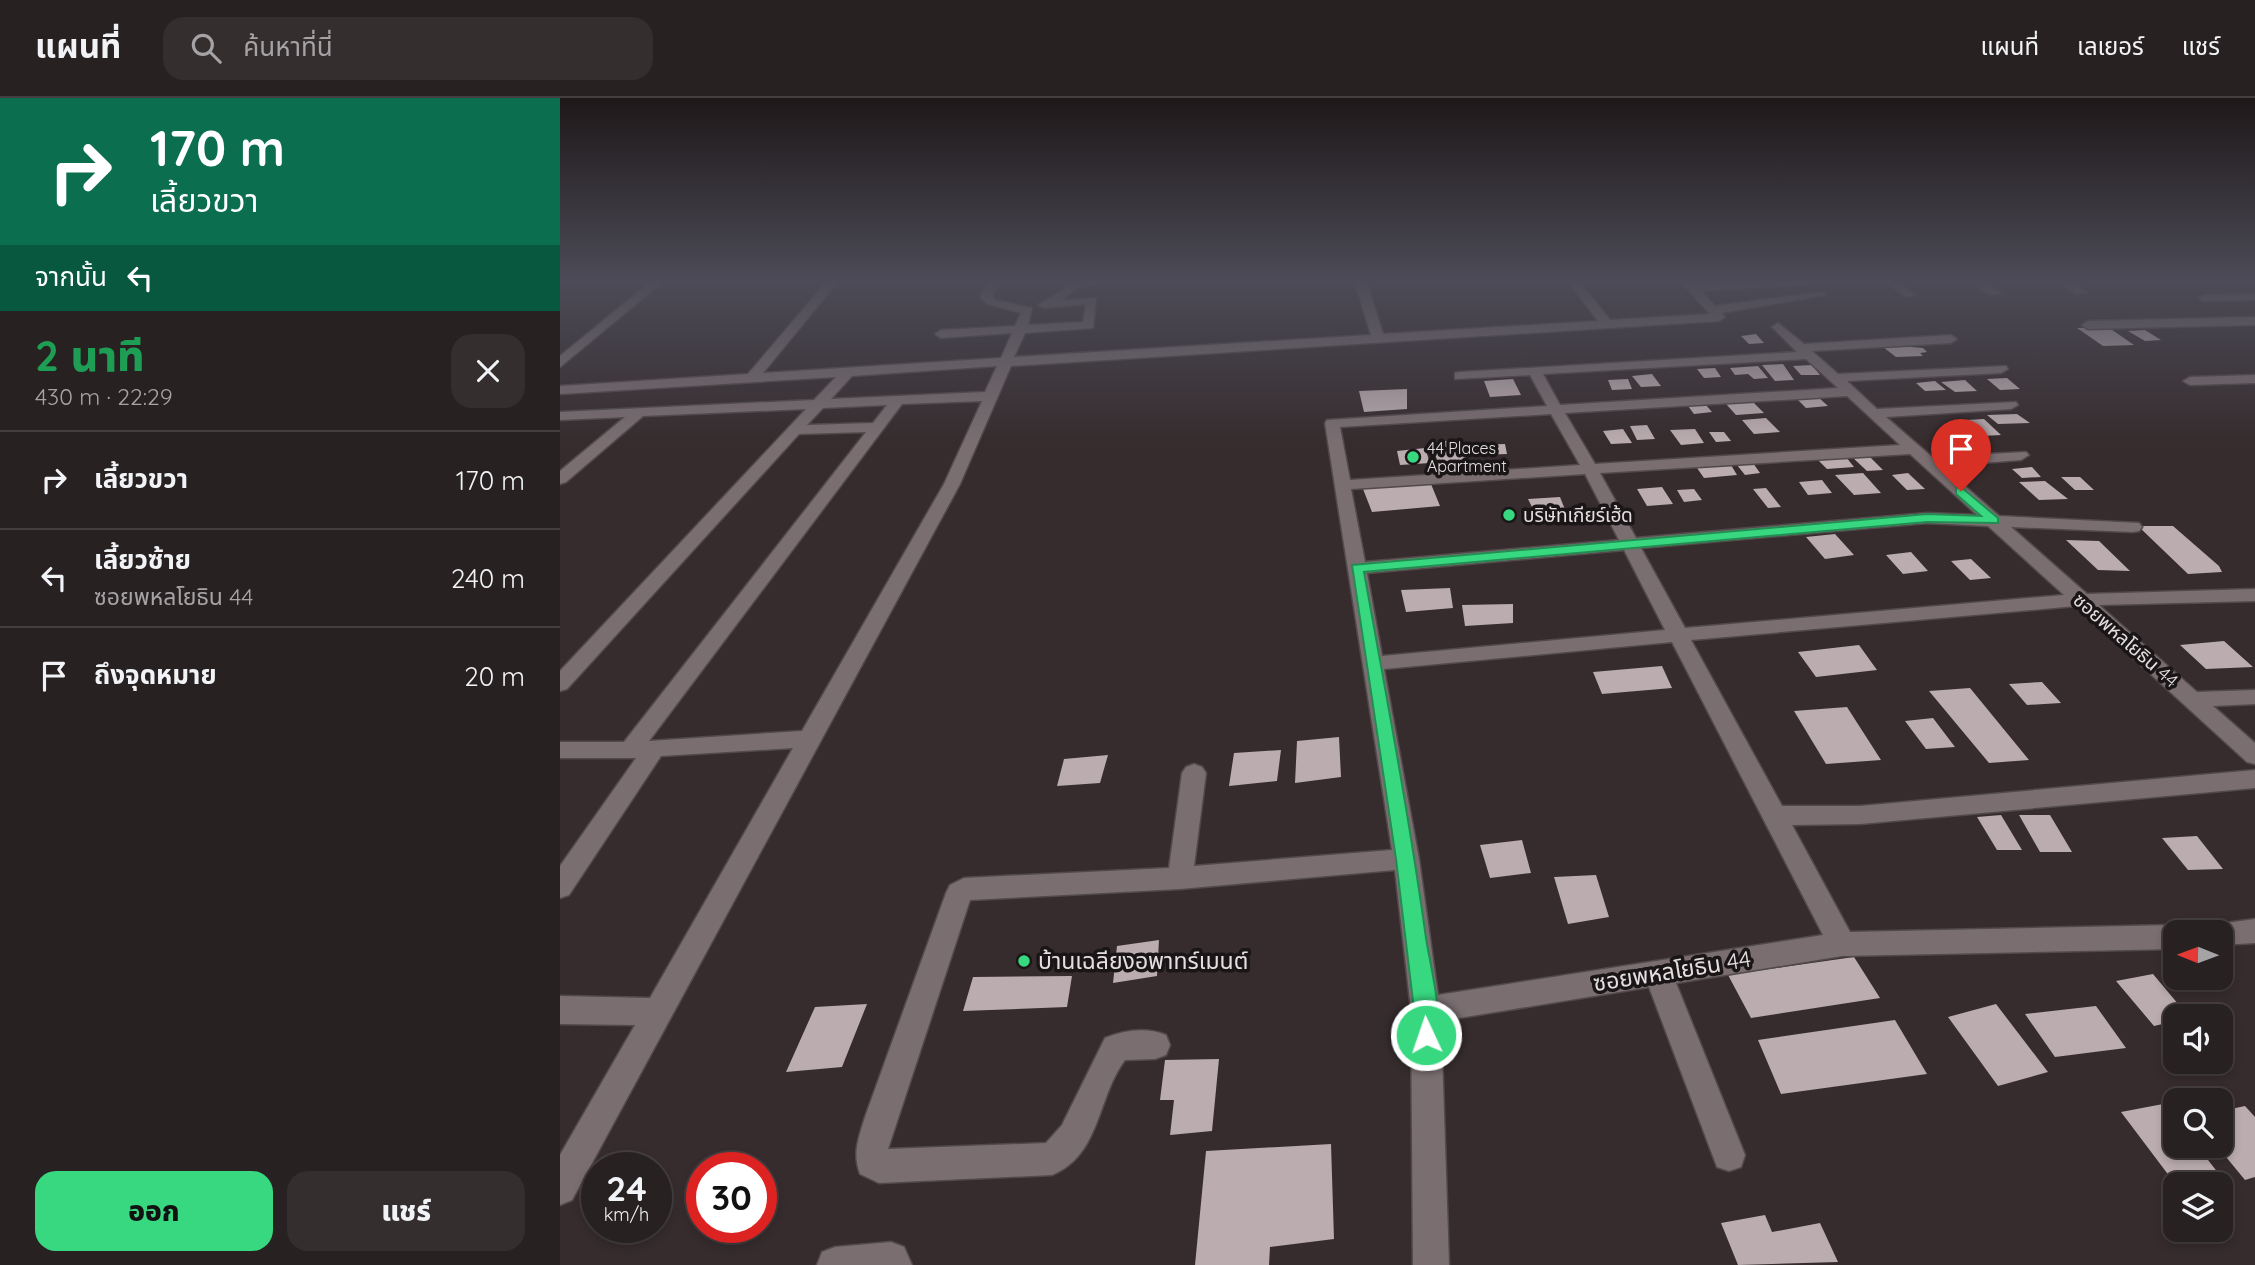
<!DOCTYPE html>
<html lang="th">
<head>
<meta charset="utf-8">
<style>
	:root { --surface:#282122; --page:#342e2f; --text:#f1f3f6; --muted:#a5a3a5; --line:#443e40; --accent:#37d880 }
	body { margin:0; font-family:Quicksand,"Noto Sans Thai",sans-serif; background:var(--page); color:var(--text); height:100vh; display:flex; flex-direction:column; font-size:26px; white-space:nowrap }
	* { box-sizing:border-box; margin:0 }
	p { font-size:23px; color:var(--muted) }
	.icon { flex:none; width:38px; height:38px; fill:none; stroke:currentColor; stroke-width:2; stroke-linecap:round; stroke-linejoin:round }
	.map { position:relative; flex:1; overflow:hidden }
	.sheet { display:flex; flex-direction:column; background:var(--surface); width:560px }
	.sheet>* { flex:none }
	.guide { background:#0b6e4f; color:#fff; overflow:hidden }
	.needle { width:46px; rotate:271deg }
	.controls { position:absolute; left:1603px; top:822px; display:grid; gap:14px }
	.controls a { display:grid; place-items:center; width:70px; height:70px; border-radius:14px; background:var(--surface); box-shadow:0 4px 10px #0003,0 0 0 2px var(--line); font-size:35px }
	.speed { position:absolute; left:21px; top:1054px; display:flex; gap:14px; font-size:35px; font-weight:700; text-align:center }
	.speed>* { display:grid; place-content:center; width:91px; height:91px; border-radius:50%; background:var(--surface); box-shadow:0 4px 10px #0003,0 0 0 2px var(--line); line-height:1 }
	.speed small { font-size:18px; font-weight:400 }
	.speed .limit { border:10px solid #d22; background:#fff; color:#111 }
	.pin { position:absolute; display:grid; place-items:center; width:60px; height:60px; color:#fff; margin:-72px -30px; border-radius:50% 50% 50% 0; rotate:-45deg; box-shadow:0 0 7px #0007 }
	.pin .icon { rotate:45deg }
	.me { position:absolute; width:77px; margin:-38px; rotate:357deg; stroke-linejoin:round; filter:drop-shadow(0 0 5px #0008) }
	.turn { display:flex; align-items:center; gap:24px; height:147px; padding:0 35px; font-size:32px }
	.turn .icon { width:91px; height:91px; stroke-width:2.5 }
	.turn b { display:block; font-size:49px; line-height:60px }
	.then { display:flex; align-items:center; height:66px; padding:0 35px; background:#0003; gap:14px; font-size:26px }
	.round { display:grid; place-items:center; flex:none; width:74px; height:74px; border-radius:21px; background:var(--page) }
	.overview { display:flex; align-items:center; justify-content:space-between; height:119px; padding:0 35px }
	h1 { font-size:42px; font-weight:800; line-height:52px; color:#1e9e55 }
	.primary-button { display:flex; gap:14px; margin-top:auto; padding:14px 35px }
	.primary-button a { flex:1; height:80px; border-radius:21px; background:var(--accent); color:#111; font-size:28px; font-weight:800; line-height:80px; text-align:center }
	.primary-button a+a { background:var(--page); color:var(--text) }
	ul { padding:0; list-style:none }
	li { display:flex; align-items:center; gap:21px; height:98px; padding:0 35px; border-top:2px solid var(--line) }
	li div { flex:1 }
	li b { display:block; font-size:26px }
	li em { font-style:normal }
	header { display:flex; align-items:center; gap:42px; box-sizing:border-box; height:98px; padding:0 35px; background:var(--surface); border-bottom:2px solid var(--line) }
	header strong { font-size:33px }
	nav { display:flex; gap:38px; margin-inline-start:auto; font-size:24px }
	.search { width:490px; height:63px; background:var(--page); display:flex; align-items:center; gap:18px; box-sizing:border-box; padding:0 24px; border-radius:21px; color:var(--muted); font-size:26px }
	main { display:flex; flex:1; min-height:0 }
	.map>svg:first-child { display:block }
</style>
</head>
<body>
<header>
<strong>แผนที่</strong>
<div class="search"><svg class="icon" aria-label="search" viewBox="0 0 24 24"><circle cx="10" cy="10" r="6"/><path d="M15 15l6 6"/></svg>ค้นหาที่นี่</div>
<nav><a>แผนที่</a><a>เลเยอร์</a><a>แชร์</a></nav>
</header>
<main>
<section class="sheet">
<div class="guide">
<div class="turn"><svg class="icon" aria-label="right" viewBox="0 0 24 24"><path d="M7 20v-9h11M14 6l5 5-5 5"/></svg><div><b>170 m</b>เลี้ยวขวา</div></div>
<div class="then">จากนั้น<svg class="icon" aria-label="left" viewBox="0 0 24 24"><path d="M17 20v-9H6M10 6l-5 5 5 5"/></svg></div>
</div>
<div class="overview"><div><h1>2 นาที</h1><p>430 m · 22:29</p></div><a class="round"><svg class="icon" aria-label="close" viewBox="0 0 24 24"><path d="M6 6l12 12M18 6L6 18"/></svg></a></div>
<ul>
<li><svg class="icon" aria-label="right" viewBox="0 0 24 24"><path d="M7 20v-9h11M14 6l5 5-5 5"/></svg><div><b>เลี้ยวขวา</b></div><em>170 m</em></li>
<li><svg class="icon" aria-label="left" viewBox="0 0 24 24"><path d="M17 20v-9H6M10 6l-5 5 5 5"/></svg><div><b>เลี้ยวซ้าย</b><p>ซอยพหลโยธิน 44</p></div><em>240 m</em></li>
<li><svg class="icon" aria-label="arrive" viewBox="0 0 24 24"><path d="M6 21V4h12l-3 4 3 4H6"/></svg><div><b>ถึงจุดหมาย</b></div><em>20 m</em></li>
</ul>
<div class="primary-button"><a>ออก</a><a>แชร์</a></div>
</section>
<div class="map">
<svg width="1695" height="1167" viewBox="0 0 1695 1167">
	<rect width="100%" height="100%" fill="#362c2e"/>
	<path fill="#baacaf" d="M1548,229L1574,247L1543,248L1517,230Z
		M1585,232L1601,242L1585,243L1568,233Z
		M1196,236L1204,245L1189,246L1181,238Z
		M1339,248L1363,250L1367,254L1360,255L1363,258L1336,259L1323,249Z
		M1223,266L1234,282L1215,283L1202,267Z
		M1252,267L1260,277H1241L1233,268Z
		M1198,268L1208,280L1194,281L1188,276L1175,277L1170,270Z
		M1155,270L1161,279L1144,280L1137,271Z
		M1092,276L1101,288L1081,289L1072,278Z
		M1447,280L1460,291L1440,292L1427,281Z
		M953,281L961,297L930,299L924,283Z
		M1068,281L1072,291L1052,292L1048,282Z
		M1405,282L1417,293L1395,294L1381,284Z
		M1375,283L1386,292L1365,293L1356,285Z
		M847,291V311L804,314L799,293Z
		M1258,299L1268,308L1246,310L1237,301Z
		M1193,304L1204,315L1176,317L1166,306Z
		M1145,306L1152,314L1134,316L1128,308Z
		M1457,316L1470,325L1438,326L1427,317Z
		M1206,320L1220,334L1194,336L1182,322Z
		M1424,321L1441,337L1422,338L1406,322Z
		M1389,325H1402L1414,337H1403Z
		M1087,327L1095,341L1077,342L1070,328Z
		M1063,331L1072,345L1051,346L1043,333Z
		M1135,331L1144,345L1121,347L1110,332Z
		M1149,334H1164L1171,343L1156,344Z
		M899,342L907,362L878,364L870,344Z
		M945,346L947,356L917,357L912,347Z
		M1410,348L1419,356L1386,359L1376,351Z
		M865,350L870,365L840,367L837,353Z
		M1308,357L1323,372L1307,373L1292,359Z
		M1286,359L1294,369L1267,371L1258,362Z
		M1193,365L1200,375L1185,377L1177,367Z
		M1171,367L1177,377L1144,380L1137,370Z
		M1472,369L1481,379L1462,380L1452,371Z
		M1303,375L1321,395L1294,397L1275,377Z
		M1348,375L1365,391L1347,392L1332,377Z
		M1501,379H1520L1534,392H1515Z
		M1262,382L1272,395L1248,397L1239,384Z
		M1485,383L1508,401L1479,402L1459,384Z
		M871,386L880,408L812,414L803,391Z
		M1102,389L1113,406L1087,408L1077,391Z
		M1206,390L1221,409L1208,410L1193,391Z
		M1134,391L1142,402L1124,404L1117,392Z
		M1000,399L1008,419L978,421L968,401Z
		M1578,428H1613L1659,468L1662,474L1628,476Z
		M1275,436L1294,457L1265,461L1246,439Z
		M1506,442L1539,443L1570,473L1538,472Z
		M1351,454L1368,473L1343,476L1326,457Z
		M1411,461L1431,480L1410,482L1391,463Z
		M890,490L893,510L846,514L841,492Z
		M953,506V525L905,528L902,507Z
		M1664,543L1693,569L1646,571L1620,547Z
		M1299,547L1317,572L1256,579L1238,554Z
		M1102,568L1112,590L1042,596L1033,574Z
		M1482,584L1501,605L1467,607L1449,586Z
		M1410,590L1469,662L1429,665L1369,593Z
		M1287,609L1321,662L1266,666L1234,613Z
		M1373,620L1395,649L1366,651L1345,623Z
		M779,639L781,679L735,685L737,643Z
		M721,652L717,683L669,688L674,655Z
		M548,657L540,685L497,688L504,661Z
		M1441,717L1462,752H1437L1417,719Z
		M1459,717H1490L1512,754H1480Z
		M1637,738L1663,771L1628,772L1602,740Z
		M962,742L971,775L930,780L920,747Z
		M1036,777L1049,819L1008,826L994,779Z
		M599,842L597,878L553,885L557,848Z
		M1294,859L1320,900L1191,920L1168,877Z
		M1593,876L1629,919H1615V923L1594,928L1556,883Z
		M512,878L507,909L403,913L413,879Z
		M307,906L282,969L226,974L255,909Z
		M1436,906L1488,974L1438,988L1388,919Z
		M1536,908L1566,950L1495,959L1465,916Z
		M1335,922L1367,976L1221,996L1198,942Z
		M659,961L652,1033L610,1037L614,1002H600L605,962Z
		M1603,1006L1615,1021V1048H1637L1659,1076L1616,1087L1561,1014Z
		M1685,1008L1695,1019V1079L1685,1082L1657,1048H1661V1013Z
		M771,1046L774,1141L710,1149L709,1167H635L646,1053Z
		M1205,1117L1212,1134L1260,1125L1278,1164L1178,1167L1161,1125Z"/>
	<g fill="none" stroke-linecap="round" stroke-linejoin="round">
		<g stroke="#52494a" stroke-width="3">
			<path id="minor" d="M0,182H6L0,186Z
				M93,182H105L0,269V258Z
				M268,182H279L203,275L441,260L452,235L381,240L375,236L381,232L455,228L461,215L428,206L420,199L430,182H441L432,198L436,202L472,210L468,227L523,224L526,206L484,210L478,207L503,192L508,182H556L515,190L503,202L536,200L533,230L465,235L454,259L811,237L794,182H806L823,236L1038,223L1007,182H1018L1050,222L1150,216L1119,182H1130L1134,186L1271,182L1266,185L1141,193L1155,208L1260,194L1266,197L1161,215L1165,219L1159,223L451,268L400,386L12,1102L0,1107V1057L75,927L0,926V898L90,900L233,650L101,658L9,797L0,800V768L76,660H0V644H64L306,334L239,336L7,591L0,593V573L246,311L83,318L6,384L0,386V373L65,319L0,322V314L254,302L276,279L0,296V288L188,276ZM437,268L425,294L271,301L292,278ZM422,303L384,386L242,633L89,643L342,306ZM327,307L313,325L247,327L263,310Z
				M1323,182H1335L1356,197L1346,199Z
				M1408,182H1421L1441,195L1431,197Z
				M1495,182H1508L1527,194L1517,196Z
				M1695,196V202L1644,203L1638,200L1644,197Z
				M1695,219V227L1528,231L1522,227L1528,223Z
				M1218,225L1244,246L1391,237L1397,241L1391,245L1252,253L1278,276L1446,268L1448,271L1441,275L1287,283L1317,311L1456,304L1458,307L1451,311L1326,319L1372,359L1466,354L1469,357L1461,362L1382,368L1439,418L1579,425L1582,429L1579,433L1573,434L1451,429L1527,496L1695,491V503L1539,507L1637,594L1695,592V606L1653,608L1695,645V666L1687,664L1516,508L1131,542L1222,708H1300L1695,672V690L1300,726L1232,727L1290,834L1615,827L1627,835H1615V851L1282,858L1116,885L1185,1057L1181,1069L1169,1073L1157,1069L1089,889L881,923L889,1167H853L851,912L835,772L620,791L410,802L328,1051L486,1045L502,1027L545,940C565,932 586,929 606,937L610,947L606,957L595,961L565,962C537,999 541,1057 492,1077L319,1085L300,1076C292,1055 299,1039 305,1019L386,795L390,787L404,780L609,770L622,675L626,669L634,666L642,669L646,675L634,768L832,752L765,325L767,322L987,308L970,277L895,281V275L900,274L1237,254L1212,229ZM1246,261L1278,290L1000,307L983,276ZM1287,298L1340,347L1035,366L1005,315ZM991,316L1020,367L790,382L780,329ZM1350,356L1417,417L1367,415L1076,440L1040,375ZM1025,376L1059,442L805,464L791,391ZM1367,425L1428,428L1504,497L1125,530L1081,450ZM1064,452L1105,532L822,558L807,475ZM1112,544L1263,837L878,897L859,761L824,571Z
				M1695,277V285L1630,287L1623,283L1630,279Z
				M1695,821V845L1661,847V835H1647L1651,827Z
				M331,1144L344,1149L352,1167H257L262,1154L275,1149Z"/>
		</g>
		<use href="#minor" fill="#7a6e71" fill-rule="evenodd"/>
	</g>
	<linearGradient id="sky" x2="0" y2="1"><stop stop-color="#1e1819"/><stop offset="0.53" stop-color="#4c4b57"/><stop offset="1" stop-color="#4c4b57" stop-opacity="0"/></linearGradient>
	<rect width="1695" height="345" fill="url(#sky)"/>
	<path fill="#37d880" stroke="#248c53" stroke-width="2" d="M1401,389L1438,420V425L1367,424L804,474C826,596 849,717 866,840C870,867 885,921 874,945L866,948L858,945L836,761L792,467L1367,416L1421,418L1396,396V390Z"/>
	<g fill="#37d880" stroke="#1a1617" stroke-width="2.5">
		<circle cx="853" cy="359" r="7"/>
		<circle cx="949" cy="417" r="7"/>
		<circle cx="464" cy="863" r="7"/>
	</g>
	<g text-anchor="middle" stroke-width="7" stroke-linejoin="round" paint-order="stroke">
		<g font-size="16" fill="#e5dedf" stroke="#1a1617" text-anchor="start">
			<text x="867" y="356">44 Places<tspan x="867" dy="18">Apartment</tspan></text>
		</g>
		<g font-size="19" fill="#e5dedf" stroke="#1a1617" text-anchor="start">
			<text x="963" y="424">บริษัทเกียร์เฮ้ด</text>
		</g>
		<g font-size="19" fill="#e5dedf" stroke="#1a1617">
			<text transform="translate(1566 542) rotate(41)" y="7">ซอยพหลโยธิน 44</text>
		</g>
		<g font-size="23" fill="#e5dedf" stroke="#1a1617" text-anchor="start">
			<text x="478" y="871">บ้านเฉลียงอพาทร์เมนต์</text>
		</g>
		<g font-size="23" fill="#e5dedf" stroke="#1a1617">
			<text transform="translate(1112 873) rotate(-9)" y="8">ซอยพหลโยธิน 44</text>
		</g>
	</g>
</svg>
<div class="controls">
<a><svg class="needle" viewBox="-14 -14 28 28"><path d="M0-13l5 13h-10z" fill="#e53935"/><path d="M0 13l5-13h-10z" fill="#a5a3a5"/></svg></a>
<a><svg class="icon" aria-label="sound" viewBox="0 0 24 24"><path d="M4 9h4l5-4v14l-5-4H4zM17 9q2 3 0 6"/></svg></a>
<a><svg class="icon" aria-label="search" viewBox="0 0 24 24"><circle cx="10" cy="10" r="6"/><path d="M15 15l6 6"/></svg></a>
<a><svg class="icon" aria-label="layers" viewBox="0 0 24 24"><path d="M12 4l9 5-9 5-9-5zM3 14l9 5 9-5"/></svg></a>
</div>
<div class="speed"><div>24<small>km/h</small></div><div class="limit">30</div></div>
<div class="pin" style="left:1401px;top:393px;background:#d93025"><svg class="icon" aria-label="arrive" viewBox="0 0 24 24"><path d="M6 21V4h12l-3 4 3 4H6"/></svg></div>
<svg class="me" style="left:866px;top:937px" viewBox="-20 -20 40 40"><circle r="17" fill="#37d880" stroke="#fff" stroke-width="3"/><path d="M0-11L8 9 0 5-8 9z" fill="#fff"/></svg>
</div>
</main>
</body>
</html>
